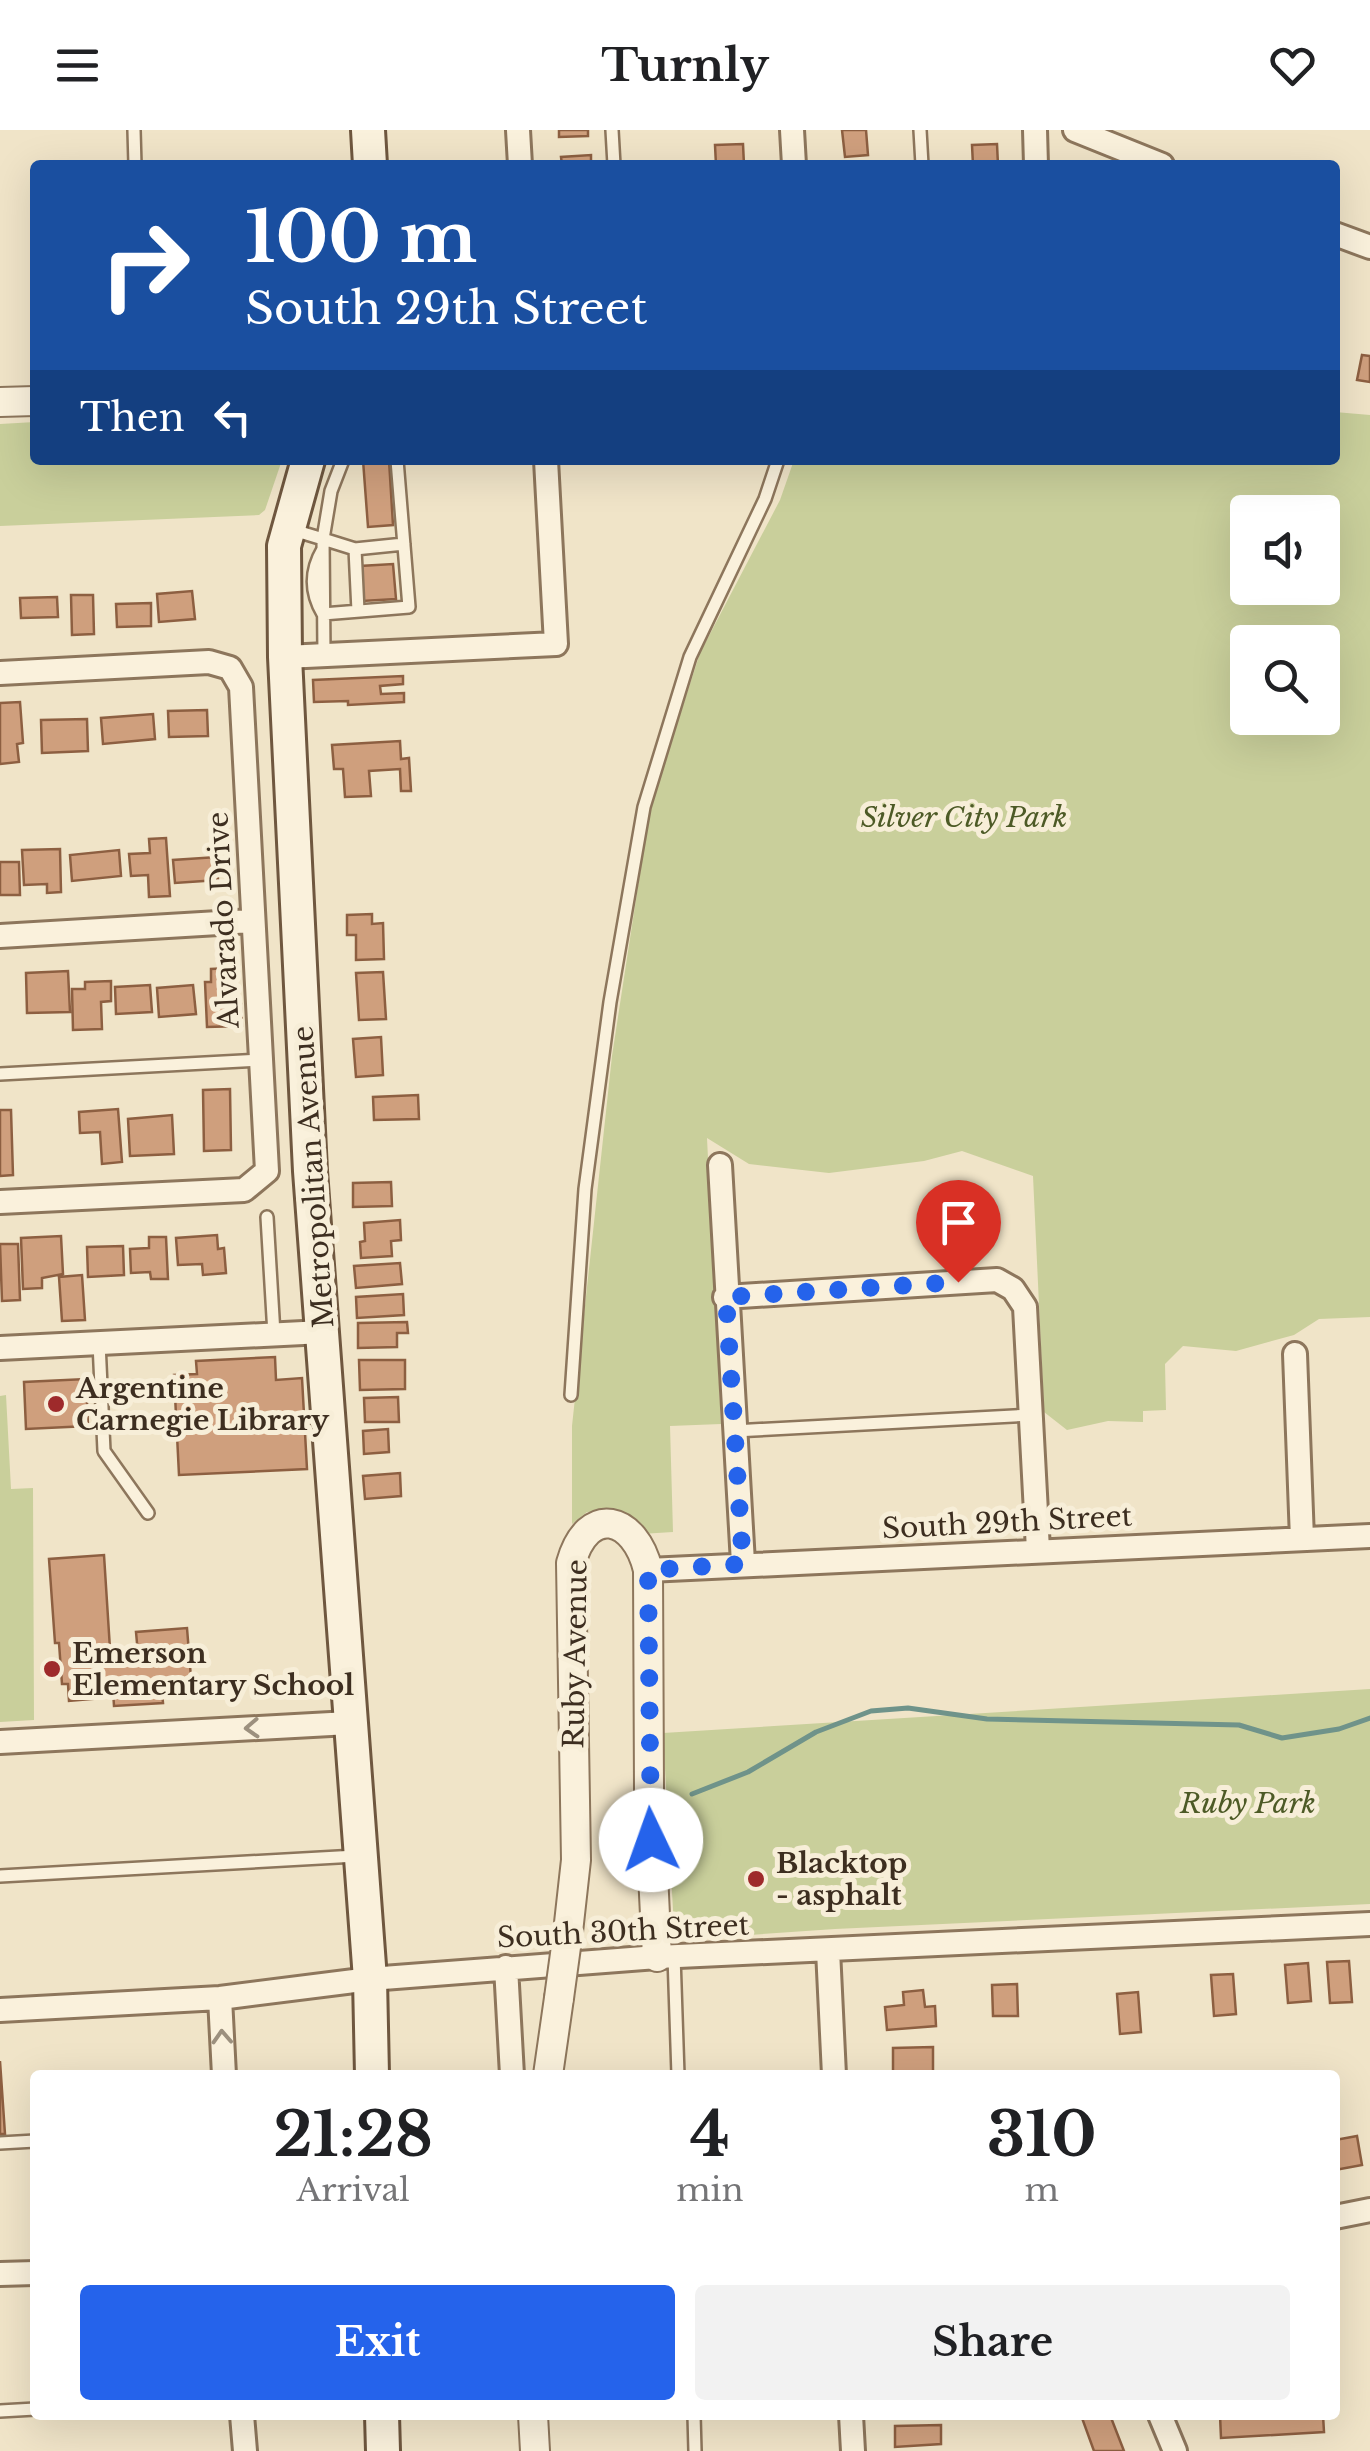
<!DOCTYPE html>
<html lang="en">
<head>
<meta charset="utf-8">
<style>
	:root { --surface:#fff; --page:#f2f2f2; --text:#202124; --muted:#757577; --accent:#2563eb }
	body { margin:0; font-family:"Libre Baskerville",serif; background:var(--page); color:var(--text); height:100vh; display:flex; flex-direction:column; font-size:38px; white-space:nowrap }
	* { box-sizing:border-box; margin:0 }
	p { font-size:32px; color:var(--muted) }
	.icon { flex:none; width:55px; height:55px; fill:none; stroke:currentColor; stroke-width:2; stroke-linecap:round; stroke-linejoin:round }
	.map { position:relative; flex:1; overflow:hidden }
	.side { position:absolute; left:30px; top:1940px; width:1310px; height:350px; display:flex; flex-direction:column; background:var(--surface); border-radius:10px; box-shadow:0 10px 40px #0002 }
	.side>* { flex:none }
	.guide { position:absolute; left:30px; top:30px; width:1310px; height:305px; border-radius:10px; box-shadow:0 10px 40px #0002; background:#1a4fa0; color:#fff; overflow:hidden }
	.tools { position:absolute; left:1230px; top:365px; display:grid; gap:20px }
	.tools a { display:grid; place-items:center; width:110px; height:110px; border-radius:10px; background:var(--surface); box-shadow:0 10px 40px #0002; font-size:50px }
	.pin { position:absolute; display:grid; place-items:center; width:85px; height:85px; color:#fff; margin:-102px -42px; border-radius:50% 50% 50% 0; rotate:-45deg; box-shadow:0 0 10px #0007 }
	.pin .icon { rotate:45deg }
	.me { position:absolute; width:110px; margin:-55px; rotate:357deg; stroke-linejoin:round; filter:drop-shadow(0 0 8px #0008) }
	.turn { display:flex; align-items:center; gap:35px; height:210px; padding:0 50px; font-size:45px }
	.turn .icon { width:130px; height:130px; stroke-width:2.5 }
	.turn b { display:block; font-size:70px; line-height:85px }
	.then { display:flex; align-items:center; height:95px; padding:0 50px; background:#0003; gap:20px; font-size:38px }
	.eta { display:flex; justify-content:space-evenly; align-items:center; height:170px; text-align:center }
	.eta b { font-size:60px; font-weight:800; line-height:70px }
	.primary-button { display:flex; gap:20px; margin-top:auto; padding:20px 50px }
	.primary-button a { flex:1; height:115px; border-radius:10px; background:var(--accent); color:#fff; font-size:40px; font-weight:800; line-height:115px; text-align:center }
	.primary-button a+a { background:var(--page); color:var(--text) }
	header { display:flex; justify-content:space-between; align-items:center; height:130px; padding:0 50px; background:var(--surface); font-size:45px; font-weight:800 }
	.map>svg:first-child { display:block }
</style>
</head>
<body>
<header><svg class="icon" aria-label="menu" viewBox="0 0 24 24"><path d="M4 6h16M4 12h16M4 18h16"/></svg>Turnly<svg class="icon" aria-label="heart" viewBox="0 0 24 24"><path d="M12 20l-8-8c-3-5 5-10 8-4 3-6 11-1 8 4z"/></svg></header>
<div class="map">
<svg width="1370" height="2321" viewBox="0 0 1370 2321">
	<rect width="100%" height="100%" fill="#f0e4c8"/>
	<path fill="#c9cf9b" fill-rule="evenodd" d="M1335,282L1370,285V1187L1319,1189L1294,1205L1236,1221L1183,1216L1165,1234L1166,1280L1143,1281V1292L1108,1291L1067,1300L1044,1282L1033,1046L962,1021L924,1031L829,1043L749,1034L707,1008L721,1294L670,1296L673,1402L641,1404L621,1381L587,1382L572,1394V1296L612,926L650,678L700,523L780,370L794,330H1335ZM1248,382H1322V458H1248ZM1248,512H1322V588H1248Z
		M35,292V330H282L265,380L259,385L0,396V294Z
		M6,1265L11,1359L33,1358L34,1590L0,1592V1266Z
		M1370,1559V1774L835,1799L692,1809L682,1806L674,1797L663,1603Z"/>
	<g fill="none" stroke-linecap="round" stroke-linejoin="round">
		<path stroke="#6f938a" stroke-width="5" d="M692,1664L748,1642L816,1602L871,1581L908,1578L987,1589L1239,1595L1282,1608L1339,1599L1370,1588"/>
	</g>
	<path fill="#cf9f7d" stroke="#8d5f41" stroke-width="2.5" d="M559,0H588V6L559,7Z
		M842,0H866L868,25L845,27Z
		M743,14L744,35H716L715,15Z
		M997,14L998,35H973L972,15Z
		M591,25V35H562L561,27Z
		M1362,225L1370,226V252L1357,250Z
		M363,330H389L393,395L368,397Z
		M393,434L396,469L362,471L360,436Z
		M192,461L195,489L159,492L157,464Z
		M71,465H93L94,504L72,505Z
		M57,467L58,487L21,488L20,468Z
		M151,473V496L117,497L116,474Z
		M403,546V554L380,556L381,564L404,563V572L348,575V571L314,572L313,550Z
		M20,572L23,613L17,614L19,632L0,634V573Z
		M207,580L208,606L169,607L168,581Z
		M153,584L155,609L103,614L101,588Z
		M87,589L88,621L42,623L41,590Z
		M400,611L401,629L409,628L411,661H401L400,639L369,641L371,666L345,667L343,639H334L332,615Z
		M166,708L170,766L149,767L148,745L131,746L129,724L150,723L149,709Z
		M60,719L61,762L47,763V754L24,755L22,720Z
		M119,720L121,746L72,751L70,725Z
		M217,727L218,750L175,753L173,730Z
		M0,732H19L20,765H0Z
		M372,784V794L383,793L384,829L356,830V805H347V785Z
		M230,838L231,874H241L242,896L207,897L205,852H211V839Z
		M68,841L70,882L27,883L26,843Z
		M383,842L386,889L359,890L356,843Z
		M111,851V871L101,872L102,899L73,900L72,859H85V852Z
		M150,855L152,882L116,884L115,857Z
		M193,855L196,884L159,887L157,858Z
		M381,907L383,945L356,947L353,909Z
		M230,959L231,1020L204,1021L203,960Z
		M418,965L419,989L374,990L373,967Z
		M118,979L122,1032L102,1034L100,1002L80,1003L79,982Z
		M0,980H11L13,1045L0,1046Z
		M172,985L174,1024L130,1026L128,989Z
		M391,1052L392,1076L353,1077V1053Z
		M400,1090L401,1110L391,1111L392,1126L361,1128L360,1112L365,1111L364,1093Z
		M217,1105L218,1119L224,1118L226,1143L203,1145L202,1134L178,1135L176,1108Z
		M61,1106L63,1144L42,1148V1158L23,1159L21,1108Z
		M149,1107H166L168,1149H151L150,1142L131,1143L130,1119L149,1118Z
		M0,1114H18L20,1170L2,1171Z
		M123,1116L124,1145L88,1147L87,1117Z
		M400,1133L402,1154L356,1158L354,1136Z
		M82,1145L85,1190L62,1191L59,1147Z
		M403,1164L404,1185L357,1188L356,1167Z
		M407,1192L408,1203H397V1217L358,1218V1193Z
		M275,1227L276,1250L302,1248L307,1339L179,1345L174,1245L197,1244L196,1231Z
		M359,1230H405V1259L360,1260Z
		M86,1249L88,1296L26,1299L24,1252Z
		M398,1267L399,1292H365L364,1268Z
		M388,1299L389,1322L364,1324L363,1301Z
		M400,1343L401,1366L365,1369L363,1346Z
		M104,1425L110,1519L87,1520L88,1527L138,1524L136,1502L187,1498L191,1548L161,1550L163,1573L114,1576L113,1560L102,1561V1568L69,1571L68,1554H62L59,1513H55L49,1429Z
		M1349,1831L1352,1872L1330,1873L1327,1832Z
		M1308,1833L1311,1871L1288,1873L1285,1835Z
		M1233,1844L1236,1884L1214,1886L1211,1845Z
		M1017,1854L1018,1886H993L992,1855Z
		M923,1860L925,1877L935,1876L936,1896L887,1900L885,1877L904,1875L903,1862Z
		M1138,1862L1141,1902L1120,1904L1117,1864Z
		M933,1917V1944L893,1945V1918Z
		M0,1931L5,2004H0Z
		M1357,2006L1362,2035L1335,2040V2010Z
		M1089,2285H1110L1124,2321H1094L1082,2288Z
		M1220,2285H1323L1324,2302L1221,2308Z
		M941,2295V2314L895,2317V2296Z"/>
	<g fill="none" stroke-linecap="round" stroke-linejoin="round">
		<g stroke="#8d765c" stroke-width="16">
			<path id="service" d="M134,0L135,35
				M612,0L614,35
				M920,0L922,35
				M343,330L331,361L323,409L355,419L404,414
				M290,399L323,409L324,525
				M323,419C310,441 310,462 323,484L409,477L397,330
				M355,419L358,481
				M0,944L260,930
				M267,1087L274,1204
				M99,1213L104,1321L148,1383
				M571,1265L585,1059L610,872L644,677L690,527L765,369L778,330
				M734,1301L1030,1285
				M0,1746L356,1726
				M674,1826L678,1945
				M0,2013L35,2011
				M0,2281L35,2279
				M694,2285L695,2321"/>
		</g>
		<g stroke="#8d765c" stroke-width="28">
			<path id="minor" d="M518,0L520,35
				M792,0L794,35
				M1035,0L1036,35
				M1075,0L1162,35
				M1335,104L1370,117
				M285,527L556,514L546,330
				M0,543L209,532L230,538L241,557L267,1041L244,1060L0,1072
				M0,806L252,791
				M720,1035L743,1433
				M725,1167L997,1150L1013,1159L1025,1177L1038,1420
				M0,1218L323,1202
				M1295,1224L1302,1409
				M648,1440L1370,1406
				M0,1612L349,1593
				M828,1820L834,1945
				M506,1837L512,1945
				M220,1868L224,1945
				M0,1880L220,1868L370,1849L657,1827L1370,1794
				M1335,2087L1370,2080
				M0,2144L35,2143
				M242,2285L245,2321
				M851,2285L853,2321
				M1160,2285L1175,2321"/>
		</g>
		<g stroke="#8d765c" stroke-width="32">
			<path id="tertiary" d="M0,272L35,271
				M568,1802L576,1730L571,1433C588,1373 635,1386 648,1440L649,1660L657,1827
				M548,1945L559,1868
				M533,2285L535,2321"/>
		</g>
		<g stroke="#6f573f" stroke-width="38">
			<path id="secondary" d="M368,0L370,35
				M308,330L284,416L285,527L310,1041L370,1849L372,1945
				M382,2285L383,2321"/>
		</g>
		<use href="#service" stroke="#faf1dc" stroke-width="11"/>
		<use href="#minor" stroke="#faf1dc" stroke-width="22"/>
		<use href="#tertiary" stroke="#faf1dc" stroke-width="28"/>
		<use href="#secondary" stroke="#faf1dc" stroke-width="32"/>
		<g stroke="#8d765c" stroke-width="32" stroke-linecap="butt">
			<path id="tertiary-bridge" d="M559,1868L568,1802"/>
		</g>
		<use href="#tertiary-bridge" stroke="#faf1dc" stroke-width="28"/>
	</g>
	<defs><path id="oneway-chevron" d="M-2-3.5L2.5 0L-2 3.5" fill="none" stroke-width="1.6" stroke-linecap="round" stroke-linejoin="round" transform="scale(2.5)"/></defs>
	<g stroke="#9c907e">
		<use href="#oneway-chevron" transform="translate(252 1598) rotate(177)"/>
		<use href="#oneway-chevron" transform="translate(222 1907) rotate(-93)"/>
	</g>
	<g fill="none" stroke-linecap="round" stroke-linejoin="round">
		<path stroke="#2563eb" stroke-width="18" stroke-dasharray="0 32.4" d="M651,1710L648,1440L743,1434L726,1167L958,1152"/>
	</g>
	<g fill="#9e2a2b" stroke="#f7eed8" stroke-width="4">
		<circle cx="56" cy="1274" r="10"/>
		<circle cx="52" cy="1539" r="10"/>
		<circle cx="756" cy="1749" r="10"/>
	</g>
	<g text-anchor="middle" stroke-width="10" stroke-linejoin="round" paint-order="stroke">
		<g font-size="28" font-style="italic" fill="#4d5a26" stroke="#f7eed8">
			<text x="964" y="697">Silver City Park</text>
			<text x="1248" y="1683">Ruby Park</text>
		</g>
		<g font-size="28" fill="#3d2e20" stroke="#f7eed8">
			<text transform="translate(223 790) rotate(-93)" y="10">Alvarado Drive</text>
			<text transform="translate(313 1047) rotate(-94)" y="10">Metropolitan Avenue</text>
			<text transform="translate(1007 1392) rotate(-3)" y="10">South 29th Street</text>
			<text transform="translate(575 1524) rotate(-89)" y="10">Ruby Avenue</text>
			<text transform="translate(623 1801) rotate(-3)" y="10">South 30th Street</text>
		</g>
		<g font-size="28" font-weight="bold" fill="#3d2e20" stroke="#f7eed8" text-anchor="start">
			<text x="76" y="1268">Argentine<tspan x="76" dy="32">Carnegie Library</tspan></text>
			<text x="72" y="1533">Emerson<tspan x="72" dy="32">Elementary School</tspan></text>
			<text x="776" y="1743">Blacktop<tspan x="776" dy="32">- asphalt</tspan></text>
		</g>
	</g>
</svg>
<div class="tools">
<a><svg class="icon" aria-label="sound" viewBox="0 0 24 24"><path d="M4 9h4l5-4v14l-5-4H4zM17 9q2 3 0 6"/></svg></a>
<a><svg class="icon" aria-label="search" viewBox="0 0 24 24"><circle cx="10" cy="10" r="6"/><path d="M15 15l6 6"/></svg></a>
</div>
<div class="pin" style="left:958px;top:1152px;background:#d93025"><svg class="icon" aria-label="arrive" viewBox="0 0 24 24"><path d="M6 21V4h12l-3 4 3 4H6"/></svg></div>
<svg class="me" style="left:651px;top:1710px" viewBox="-20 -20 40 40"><circle r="19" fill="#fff"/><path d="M0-13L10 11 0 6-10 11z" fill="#2563eb"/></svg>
<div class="guide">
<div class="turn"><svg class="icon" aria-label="right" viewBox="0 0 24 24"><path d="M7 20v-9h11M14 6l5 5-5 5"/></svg><div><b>100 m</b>South 29th Street</div></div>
<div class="then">Then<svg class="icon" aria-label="left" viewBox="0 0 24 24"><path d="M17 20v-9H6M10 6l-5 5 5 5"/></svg></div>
</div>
<section class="side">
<div class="eta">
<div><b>21:28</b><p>Arrival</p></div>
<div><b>4</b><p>min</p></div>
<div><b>310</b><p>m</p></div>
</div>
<div class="primary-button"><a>Exit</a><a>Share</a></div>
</section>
</div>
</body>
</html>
